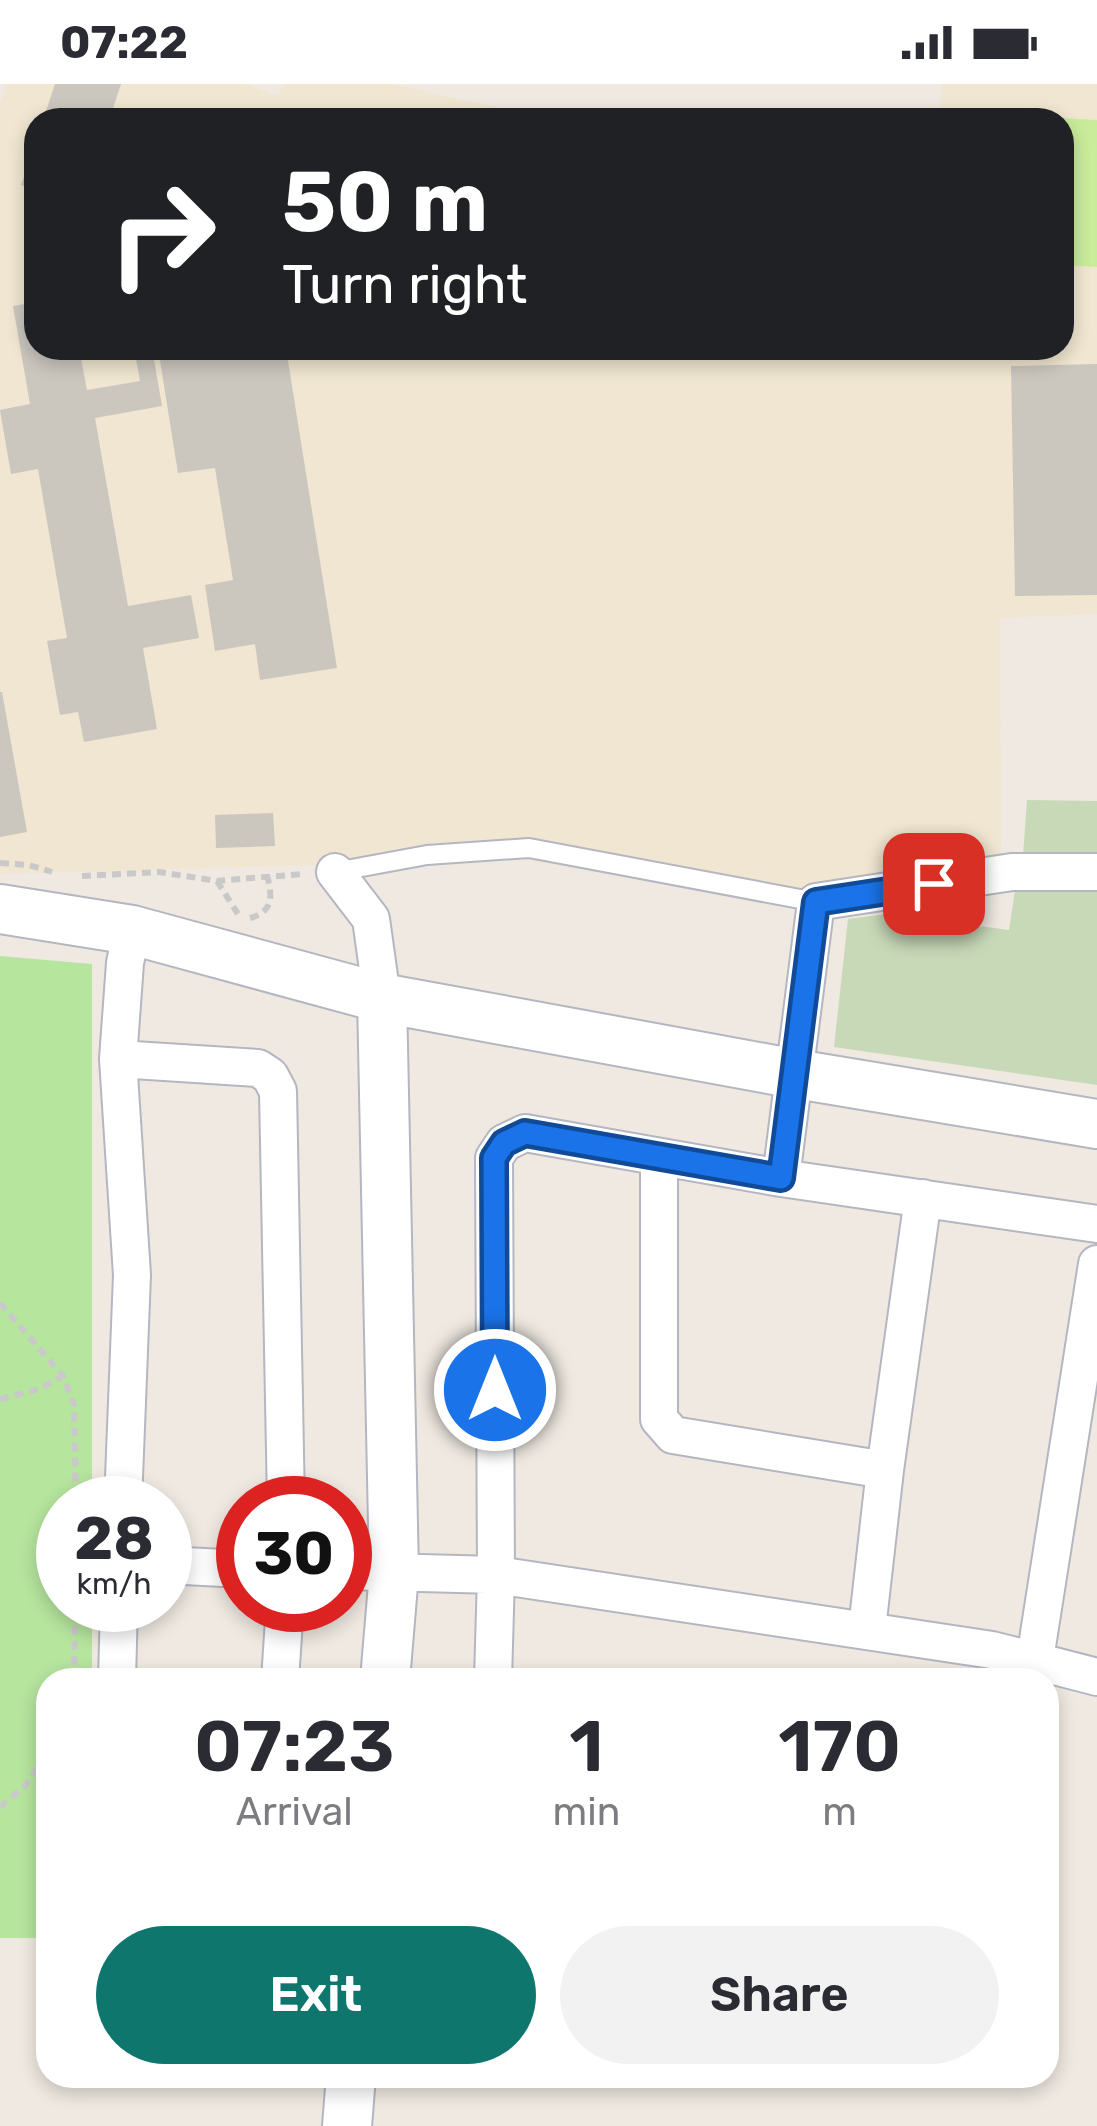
<!DOCTYPE html>
<html lang="en">
<head>
<meta charset="utf-8">
<style>
	:root { --surface:#fff; --page:#f2f2f3; --text:#2b2b33; --muted:#7c7c81; --accent:#0f766e }
	body { margin:0; font-family:Rubik,sans-serif; background:var(--page); color:var(--text); height:100vh; display:flex; flex-direction:column; font-size:45px; white-space:nowrap }
	* { box-sizing:border-box; margin:0 }
	p { font-size:39px; color:var(--muted) }
	.icon { flex:none; width:66px; height:66px; fill:none; stroke:currentColor; stroke-width:2; stroke-linecap:round; stroke-linejoin:round }
	.map { position:relative; flex:1; overflow:hidden }
	.side { position:absolute; left:36px; top:1584px; width:1023px; height:420px; display:flex; flex-direction:column; background:var(--surface); border-radius:36px; box-shadow:0 6px 18px #0003 }
	.side>* { flex:none }
	.top-card { position:absolute; left:24px; top:24px; width:1050px; height:252px; border-radius:36px; box-shadow:0 6px 18px #0003; background:#202124; color:#fff; overflow:hidden }
	.speed { position:absolute; left:36px; top:1392px; display:flex; gap:24px; font-size:60px; font-weight:700; text-align:center }
	.speed>* { display:grid; place-content:center; width:156px; height:156px; border-radius:50%; background:var(--surface); box-shadow:0 6px 18px #0003; line-height:1 }
	.speed small { font-size:30px; font-weight:400 }
	.speed .limit { border:18px solid #d22; background:#fff; color:#111 }
	.pin { position:absolute; display:grid; place-items:center; width:102px; height:102px; color:#fff; margin:-51px; border-radius:24px; box-shadow:0 6px 18px #0006 }
	.me { position:absolute; width:132px; margin:-66px; rotate:0deg; stroke-linejoin:round; filter:drop-shadow(0 0 9px #0008) }
	.turn { display:flex; align-items:center; gap:42px; height:252px; padding:0 60px; font-size:54px }
	.turn .icon { width:156px; height:156px; stroke-width:2.5 }
	.turn b { display:block; font-size:84px; line-height:102px }
	.eta { display:flex; justify-content:space-evenly; align-items:center; height:204px; text-align:center }
	.eta b { font-size:72px; font-weight:600; line-height:84px }
	.cta { display:flex; gap:24px; margin-top:auto; padding:24px 60px }
	.cta a { flex:1; height:138px; border-radius:72px; background:var(--accent); color:#fff; font-size:48px; font-weight:600; line-height:138px; text-align:center }
	.cta a+a { background:var(--page); color:var(--text) }
	.status { display:flex; justify-content:space-between; align-items:center; height:84px; padding:0 60px; background:var(--surface); direction:ltr }
	.status svg { height:33px; fill:currentColor }
	.map>svg:first-child { display:block }
</style>
</head>
<body>
<div class="status"><b>07:22</b><svg viewBox="0 0 49 12"><path d="M0 12V9h3v3zM5 12V6h3v6zM10 12V3h3v9zM15 12V0h3v12zM26 1h20v11H26zM47 4h2v5h-2z"/></svg></div>
<div class="map">
<svg width="1097" height="2042" viewBox="0 0 1097 2042">
	<rect width="100%" height="100%" fill="#efe9e1"/>
	<path fill="#f0e6d1" d="M7,0H244L278,12L284,0H391L500,24L499,36H36V264H1062V36H939L942,0H1097V530L1000,534L1001,773L805,820L518,775L0,790V19Z"/>
	<path fill="#b6e59e" d="M0,872L92,880V1419H63V1521H92V1596H48V1854H0Z"/>
	<path fill="#c8d9b8" d="M1027,716L1097,717V773L1023,772Z
		M1016,800L1097,803V1001L834,963L848,835L887,830L1009,846Z"/>
	<path fill="#c9ec9a" d="M962,26L1037,30V36H961Z
		M1040,33L1097,36V183L1062,181V36H1040Z"/>
	<path fill="#cbc7bf" d="M55,0H121L109,36H43Z
		M36,60V106L21,101Z
		M36,218V264H79L87,306L140,297L134,264H152L162,322L95,334L128,522L191,511L199,554L143,564L157,645L84,658L78,628L60,631L47,557L67,554L38,385L11,390L0,326L30,320L13,222Z
		M158,264H286L337,584L260,596L255,560L215,567L205,501L233,496L215,384L178,389Z
		M1097,280V511L1015,512L1011,282Z
		M0,608H2L27,748L0,753Z
		M273,729L275,762L216,764L215,731Z"/>
	<g fill="none" stroke-linecap="round" stroke-linejoin="round">
		<g stroke="#b4b7c1" stroke-width="22">
			<path id="service" d="M335,788L427,771L529,764L816,818"/>
		</g>
		<g stroke="#b4b7c1" stroke-width="40">
			<path id="minor" d="M335,788L371,835L382,914
				M118,975L258,984L270,992L278,1007L286,1419
				M659,1074V1335L673,1351L885,1386
				M781,1094L816,818L1012,788H1097
				M123,1419L132,1191L118,975L125,879L132,846
				M165,1481L243,1485
				M345,1487L496,1491L992,1566L1097,1593
				M867,1545L885,1386L923,1114
				M1035,1575L1097,1180
				M117,1596L119,1521
				M280,1596L285,1521
				M493,1596L496,1491L494,1074L504,1059L525,1049L781,1094L1097,1140"/>
		</g>
		<g stroke="#b4b7c1" stroke-width="52">
			<path id="tertiary" d="M0,825L132,846L382,914L796,990L1097,1040
				M382,914L394,1489L385,1596
				M347,2042L351,1992"/>
		</g>
		<path stroke="#c9c9c9" stroke-width="6" stroke-dasharray="9 6" stroke-linecap="butt" d="M0,779L29,781L52,788
			M82,792L159,788L217,797L302,790
			M217,797L238,830
			M250,834C273,828 273,812 267,792
			M0,1219L63,1292L74,1321L76,1419
			M0,1315L39,1305L63,1292
			M74,1596L75,1521
			M0,1723L25,1702L48,1669"/>
		<use href="#service" stroke="#fff" stroke-width="18"/>
		<use href="#minor" stroke="#fff" stroke-width="36"/>
		<use href="#tertiary" stroke="#fff" stroke-width="48"/>
	</g>
	<g fill="none" stroke-linecap="round" stroke-linejoin="round">
		<g stroke="#114b97" stroke-width="30">
			<path id="route" d="M495,1306L494,1074L504,1059L525,1049L781,1094L816,818L934,800"/>
		</g>
		<use href="#route" stroke="#1a73e8" stroke-width="21"/>
	</g>
</svg>
<div class="speed"><div>28<small>km/h</small></div><div class="limit">30</div></div>
<div class="pin" style="left:934px;top:800px;background:#d93025"><svg class="icon" aria-label="arrive" viewBox="0 0 24 24"><path d="M6 21V4h12l-3 4 3 4H6"/></svg></div>
<svg class="me" style="left:495px;top:1306px" viewBox="-20 -20 40 40"><circle r="17" fill="#1a73e8" stroke="#fff" stroke-width="3"/><path d="M0-11L8 9 0 5-8 9z" fill="#fff"/></svg>
<div class="top-card">
<div class="turn"><svg class="icon" aria-label="right" viewBox="0 0 24 24"><path d="M7 20v-9h11M14 6l5 5-5 5"/></svg><div><b>50 m</b>Turn right</div></div>
</div>
<section class="side">
<div class="eta">
<div><b>07:23</b><p>Arrival</p></div>
<div><b>1</b><p>min</p></div>
<div><b>170</b><p>m</p></div>
</div>
<div class="cta"><a>Exit</a><a>Share</a></div>
</section>
</div>
</body>
</html>
